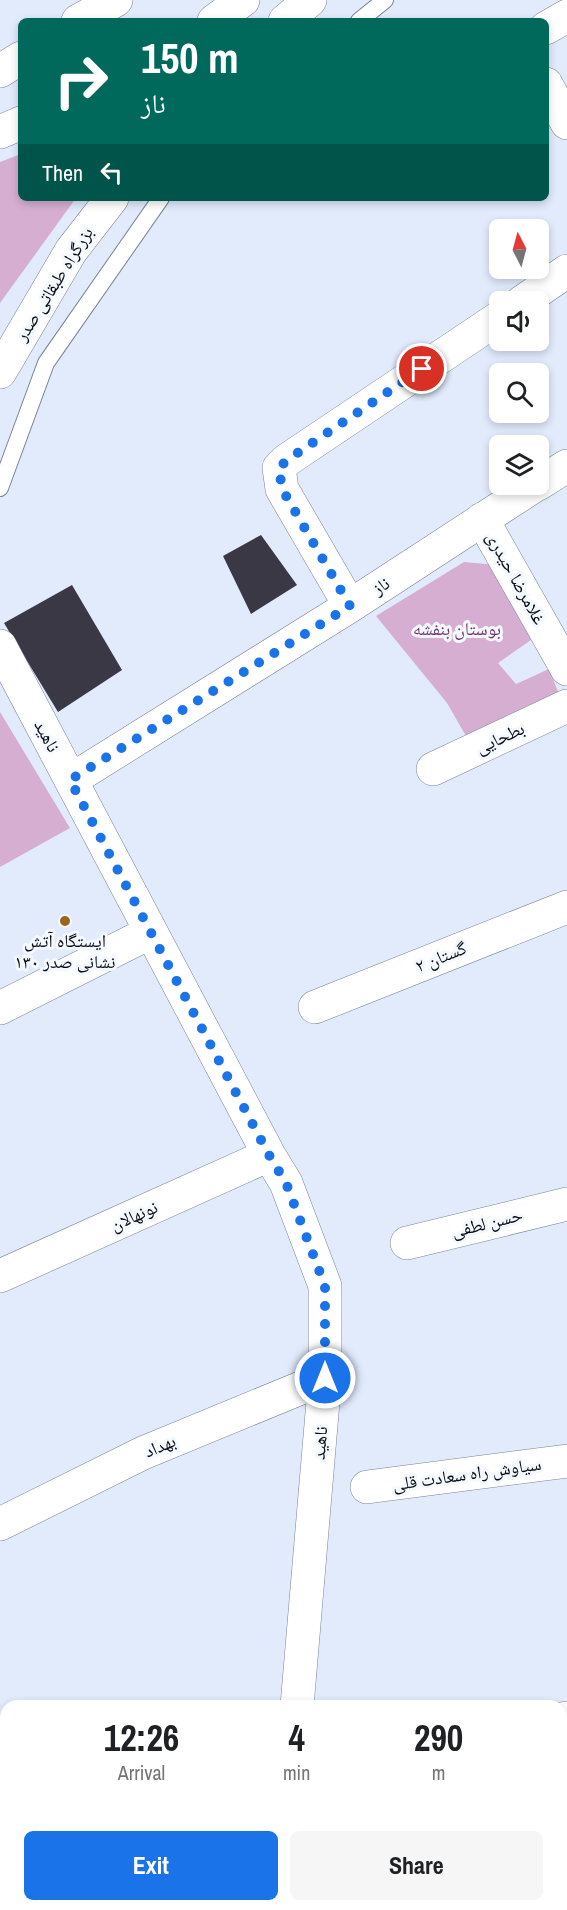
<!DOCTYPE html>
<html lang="en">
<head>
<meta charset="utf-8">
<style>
	:root { --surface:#fff; --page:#f6f6f6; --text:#202124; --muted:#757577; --accent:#1a73e8 }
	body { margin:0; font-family:"Archivo Narrow","Noto Naskh Arabic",sans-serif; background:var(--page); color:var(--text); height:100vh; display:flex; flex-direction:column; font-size:22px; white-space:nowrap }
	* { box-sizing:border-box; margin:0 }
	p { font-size:20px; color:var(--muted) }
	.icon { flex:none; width:33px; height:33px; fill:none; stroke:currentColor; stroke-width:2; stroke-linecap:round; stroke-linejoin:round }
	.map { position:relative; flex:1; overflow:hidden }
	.details { position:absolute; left:0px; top:1700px; width:567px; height:212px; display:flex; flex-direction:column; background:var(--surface); border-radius:18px 18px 0 0; box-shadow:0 3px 9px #0003 }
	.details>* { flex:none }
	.banner { position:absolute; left:18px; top:18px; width:531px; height:183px; border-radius:9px; box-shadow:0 3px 9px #0003; background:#00695c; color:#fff; overflow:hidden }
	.needle { width:39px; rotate:354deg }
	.fabs { position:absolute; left:489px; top:219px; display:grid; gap:12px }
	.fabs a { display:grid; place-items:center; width:60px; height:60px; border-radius:9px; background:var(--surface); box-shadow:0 3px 9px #0003; font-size:30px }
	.pin { position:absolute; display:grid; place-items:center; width:51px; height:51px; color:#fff; margin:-26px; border:3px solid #fff; border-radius:50%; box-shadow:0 2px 6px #0007 }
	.me { position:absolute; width:66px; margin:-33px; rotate:0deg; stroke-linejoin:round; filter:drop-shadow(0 0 4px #0008) }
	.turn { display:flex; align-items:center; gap:21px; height:126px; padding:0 24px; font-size:27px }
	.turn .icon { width:78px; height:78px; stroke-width:2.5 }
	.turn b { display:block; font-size:42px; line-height:51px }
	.then { display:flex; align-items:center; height:57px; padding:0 24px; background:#0003; gap:12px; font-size:22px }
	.eta { display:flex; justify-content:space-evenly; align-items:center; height:102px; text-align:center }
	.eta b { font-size:36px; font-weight:700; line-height:42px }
	.action { display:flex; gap:12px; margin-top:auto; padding:12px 24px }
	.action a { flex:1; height:69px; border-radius:9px; background:var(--accent); color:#fff; font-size:24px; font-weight:700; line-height:69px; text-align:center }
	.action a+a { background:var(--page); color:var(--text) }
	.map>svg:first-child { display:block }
</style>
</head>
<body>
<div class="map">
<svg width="567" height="1910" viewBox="0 0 567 1910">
	<rect width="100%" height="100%" fill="#e1ebfc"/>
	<path fill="#d6aed2" d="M21,154V198H76L0,303V162Z
		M464,562L497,565L531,640L498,663L516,684L549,669L559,694L470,743L447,703L376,616Z
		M0,712L70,828L0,867Z"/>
	<path fill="#3b3846" d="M261,535L297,585L251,614L223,556Z
		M72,585L122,670L58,712L4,623Z"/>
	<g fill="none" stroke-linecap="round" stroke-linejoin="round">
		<g stroke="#7b8492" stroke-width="18">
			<path id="lane" d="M359,21L385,0
				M0,488L46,363L161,198"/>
		</g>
		<g stroke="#7b8492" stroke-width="34">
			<path id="street" d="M546,28L567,16
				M546,84L567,123
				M522,302L567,271
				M538,484L567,466
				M482,519L567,669
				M350,606L282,489L279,468L287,460L500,317
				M0,646L269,1155L286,1183L325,1286V1378L297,1706
				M433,769L567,706
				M71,780L350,606L537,484
				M315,1007L567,907
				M0,1008L151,932
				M407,1243L567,1204
				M0,1276L269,1155
				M367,1487L567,1461
				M0,1524L143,1453L325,1378
				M561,1719L567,1718
				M0,1851L6,1848
				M475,1905L479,1910"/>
		</g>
		<g stroke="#7b8492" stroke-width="34">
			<path id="highway" d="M78,21L116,0
				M214,21L243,0
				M285,21L310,0
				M0,71L21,58
				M0,132L21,123
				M0,372L71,251L112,198"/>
		</g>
		<use href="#lane" stroke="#fff" stroke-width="16"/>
		<use href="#street" stroke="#fff" stroke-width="33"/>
		<use href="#highway" stroke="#fff" stroke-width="33"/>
	</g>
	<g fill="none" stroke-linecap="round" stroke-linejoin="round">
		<path stroke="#1a73e8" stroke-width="10" stroke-dasharray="0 18" d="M325,1378V1286L286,1183L269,1155L70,780L350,606L282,489L279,468L287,460L422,369"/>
	</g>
	<circle fill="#986719" stroke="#f4f8ff" stroke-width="2" cx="65" cy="921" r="6"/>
	<g text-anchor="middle" stroke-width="6" stroke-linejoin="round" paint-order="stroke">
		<g font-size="18" fill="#090c11" stroke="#f4f8ff">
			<text transform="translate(54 284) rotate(-58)" y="6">بزرگراه طبقاتی صدر</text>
			<text transform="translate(516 578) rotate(61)" y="6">غلامرضا حیدری</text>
			<text transform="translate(381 586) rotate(-34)" y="6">ناز</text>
			<text transform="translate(47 736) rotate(62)" y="6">ناهید</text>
			<text transform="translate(500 738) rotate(-25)" y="6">بطحایی</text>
			<text transform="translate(441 957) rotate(-22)" y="6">گستان ۲</text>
			<text transform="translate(134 1216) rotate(-24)" y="6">نونهالان</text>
			<text transform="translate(487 1223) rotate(-14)" y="6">حسن لطفی</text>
			<text transform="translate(320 1443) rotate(-85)" y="6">ناهید</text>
			<text transform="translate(160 1446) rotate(-23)" y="6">بهداد</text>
			<text transform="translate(467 1474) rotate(-8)" y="6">سیاوش راه سعادت قلی</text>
		</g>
		<g font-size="18" fill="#70356d" stroke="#f4f8ff">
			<text x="457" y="635">بوستان بنفشه</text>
		</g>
		<g font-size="18" fill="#090c11" stroke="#f4f8ff">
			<text x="65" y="947">ایستگاه آتش<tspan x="65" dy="21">نشانی صدر ۱۳۰</tspan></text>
		</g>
	</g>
</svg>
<div class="fabs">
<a><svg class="needle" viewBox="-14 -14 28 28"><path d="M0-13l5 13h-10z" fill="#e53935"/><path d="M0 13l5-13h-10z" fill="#757577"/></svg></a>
<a><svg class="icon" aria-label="sound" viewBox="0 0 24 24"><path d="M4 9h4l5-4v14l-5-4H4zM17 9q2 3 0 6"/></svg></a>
<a><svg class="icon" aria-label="search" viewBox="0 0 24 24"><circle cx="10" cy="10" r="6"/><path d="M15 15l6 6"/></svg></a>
<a><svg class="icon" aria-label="layers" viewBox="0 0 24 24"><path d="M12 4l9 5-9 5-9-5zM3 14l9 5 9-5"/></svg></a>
</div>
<div class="pin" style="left:422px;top:369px;background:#d93025"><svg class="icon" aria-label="arrive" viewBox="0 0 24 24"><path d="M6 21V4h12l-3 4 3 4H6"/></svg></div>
<svg class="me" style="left:325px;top:1378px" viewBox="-20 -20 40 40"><circle r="17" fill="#1a73e8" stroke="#fff" stroke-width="3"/><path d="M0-11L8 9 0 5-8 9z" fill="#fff"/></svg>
<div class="banner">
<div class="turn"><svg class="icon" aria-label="right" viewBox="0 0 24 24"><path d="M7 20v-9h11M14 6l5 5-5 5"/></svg><div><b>150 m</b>ناز</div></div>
<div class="then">Then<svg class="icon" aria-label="left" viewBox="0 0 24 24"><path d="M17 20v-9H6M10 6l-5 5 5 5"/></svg></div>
</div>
<section class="details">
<div class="eta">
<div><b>12:26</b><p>Arrival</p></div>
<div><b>4</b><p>min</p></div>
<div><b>290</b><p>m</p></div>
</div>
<div class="action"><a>Exit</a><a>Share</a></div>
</section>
</div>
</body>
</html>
